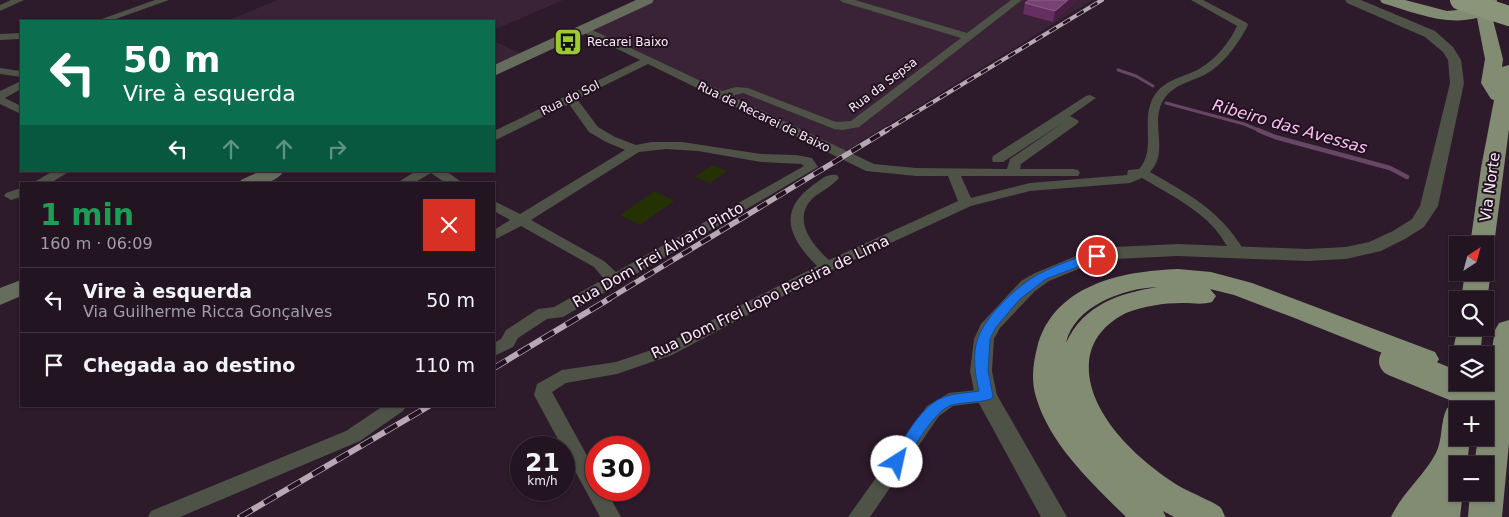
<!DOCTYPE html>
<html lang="pt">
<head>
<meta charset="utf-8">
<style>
	:root { --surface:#221420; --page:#2a1d29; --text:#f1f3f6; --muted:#a29ea5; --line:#3f333e }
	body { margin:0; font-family:"DejaVu Sans",sans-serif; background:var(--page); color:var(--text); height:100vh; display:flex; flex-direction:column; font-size:19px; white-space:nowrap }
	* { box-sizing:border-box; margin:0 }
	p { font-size:16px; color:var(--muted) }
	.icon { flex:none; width:28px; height:28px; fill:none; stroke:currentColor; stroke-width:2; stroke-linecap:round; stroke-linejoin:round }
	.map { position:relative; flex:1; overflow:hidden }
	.panel { position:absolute; left:20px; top:182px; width:475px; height:225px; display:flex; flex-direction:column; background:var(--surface); border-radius:0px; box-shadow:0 1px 4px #0004,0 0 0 1px var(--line) }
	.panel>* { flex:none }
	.banner { position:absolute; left:20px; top:20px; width:475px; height:152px; border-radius:0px; box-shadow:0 1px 4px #0004,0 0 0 1px var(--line); background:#0b6e4f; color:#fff; overflow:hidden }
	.needle { width:32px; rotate:36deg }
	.fabs { position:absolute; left:1449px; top:236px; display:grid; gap:10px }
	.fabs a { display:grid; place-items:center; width:45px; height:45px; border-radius:0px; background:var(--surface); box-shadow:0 1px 4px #0004,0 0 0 1px var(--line); font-size:25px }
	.speed { position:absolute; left:510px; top:436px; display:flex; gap:10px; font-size:25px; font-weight:700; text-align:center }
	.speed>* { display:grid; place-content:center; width:65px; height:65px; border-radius:50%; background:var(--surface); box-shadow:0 1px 4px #0004,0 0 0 1px var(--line); line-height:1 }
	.speed small { font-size:12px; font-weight:400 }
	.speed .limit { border:8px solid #d22; background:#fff; color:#111 }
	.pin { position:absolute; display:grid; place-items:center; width:42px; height:42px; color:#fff; margin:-21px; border:2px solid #fff; border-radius:50%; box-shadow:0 1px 5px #0007 }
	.me { position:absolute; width:55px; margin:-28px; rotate:35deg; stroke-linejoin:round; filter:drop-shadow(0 0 4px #0008) }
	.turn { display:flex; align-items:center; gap:18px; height:105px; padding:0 20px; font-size:22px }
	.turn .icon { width:65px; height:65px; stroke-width:2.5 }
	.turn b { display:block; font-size:35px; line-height:42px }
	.lanes { display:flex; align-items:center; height:48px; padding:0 20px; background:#0003; justify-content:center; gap:25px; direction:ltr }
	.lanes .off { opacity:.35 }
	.round { display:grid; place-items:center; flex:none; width:52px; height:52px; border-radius:0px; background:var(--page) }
	.head { display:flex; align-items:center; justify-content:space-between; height:85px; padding:0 20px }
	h1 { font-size:30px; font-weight:600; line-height:38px; color:#1e9e55 }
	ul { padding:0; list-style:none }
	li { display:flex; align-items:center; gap:15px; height:65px; padding:0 20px; border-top:1px solid var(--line) }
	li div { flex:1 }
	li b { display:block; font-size:19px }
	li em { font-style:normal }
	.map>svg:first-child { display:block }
</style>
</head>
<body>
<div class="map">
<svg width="1509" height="517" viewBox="0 0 1509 517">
	<rect width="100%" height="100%" fill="#2d1a2b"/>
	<path fill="#3a2237" d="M277,0H563L494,30V21H227Z
		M657,0H1093L845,151L592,30Z
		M494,41L520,53L494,65Z"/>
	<path fill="#243203" d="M712,165L727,171L710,183L695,177Z
		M655,191L674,201L640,225L620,215Z"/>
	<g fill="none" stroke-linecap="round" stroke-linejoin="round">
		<path stroke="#674765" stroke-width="3" d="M1118,70L1136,76L1153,86
			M1166,103L1244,124L1261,131"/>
		<path stroke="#674765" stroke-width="4.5" d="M1258,130L1275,137L1390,168L1407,177"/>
		<path fill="#4e5247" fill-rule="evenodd" d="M11,0H24L0,11V5Z
			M155,0H169L110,21H96Z
			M840,0H855L967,33L1011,0H1022L859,127L843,130L834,129L743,93L731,96L874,164L916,168L1007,169L1010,159L1064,122L1003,162H993L992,159L993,156L1086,96L1090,95L1096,98L1070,116L1079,121L1077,124L1021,164L1020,169H1073L1078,170L1080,173L1078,176H961L971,198L1030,183L1127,175L1128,170L1139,169C1158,148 1138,118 1156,93C1167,79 1184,77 1199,69C1215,60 1230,42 1237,26L1191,0H1203L1247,23L1248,25C1239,43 1224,64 1206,74C1191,82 1174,84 1164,99C1149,122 1170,151 1150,172C1190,195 1221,211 1245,252L1243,255H1233C1227,247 1222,237 1215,229C1196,207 1167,193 1142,178L1130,183L1030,191L971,206L832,270L672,355L617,374L566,383L552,392L596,472V490H606L621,517H600L534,395L537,384L562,370L616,362L660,347L817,266C790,239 776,212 813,185C820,180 827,173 837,175L839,178C832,186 822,191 814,197C791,218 811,244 829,260L958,201L948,176H916L866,171L648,64L577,99L598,127L615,137L636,145L651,142H682L761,154L796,155L812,158L818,167L563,317L547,319L518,338L513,347L494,356V343L501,339L506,330L538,309L554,307L604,279L594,267L521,226L494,240V230L510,220L494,211V201L520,214L625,150L606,142L589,132L569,104L498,139L494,140V131L640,60L580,31L579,29L584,26L722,91L736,87L748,88L836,122L851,121L961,38L842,2ZM666,149L698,151L761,162L801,164L804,166L616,272L604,261L531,220L639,152Z
			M21,33V39L0,40V34Z
			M0,68L21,71V77L0,74Z
			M21,81V89L5,98L21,106V114L0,104V91Z
			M53,171H70L49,184H31Z
			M416,171H446L464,184H447L431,173L412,184H395Z
			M21,188V197L11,200L4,196L6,193Z
			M986,389L992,391L995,396L992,401L953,406L939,416L870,517H848L927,406L949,393Z
			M383,406H406L403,411L360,441L180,517H148L151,511L346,431Z"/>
		<path fill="#4e5247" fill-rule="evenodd" d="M1345,0H1361L1435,31L1453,47L1461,60L1464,83L1438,206L1424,227L1405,239L1381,251L1346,259L1307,261L1178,256L1114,259L1088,265L1049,281L1035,291L1000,328L994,339L992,371L997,395L1067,517H1041L975,396L970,371L974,339L981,324L1021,281L1035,273L1076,256L1114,247L1178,244L1307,249L1346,247L1369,242L1393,231L1412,219L1420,206L1450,83L1448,60L1443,52L1425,37L1347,3Z"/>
		<path fill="#666d5c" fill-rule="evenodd" d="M636,0H654L652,3L494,76V65Z
			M260,171H284C274,186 254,184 239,184L241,180Z
			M21,280V296L0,305V288Z"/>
		<path fill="#828c73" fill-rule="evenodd" d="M1380,0H1405L1447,11L1479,8L1481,0H1497L1493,20L1503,59L1502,67L1509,65V129L1494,245L1491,250L1485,252V245H1470L1481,168L1494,100L1491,99L1481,83L1485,59L1477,18C1444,26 1413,12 1382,3Z
			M1485,266L1491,272L1487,300L1485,304V300H1461L1465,272H1485Z
			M1178,269L1211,272L1252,283L1435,352L1439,359L1435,366L1425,369L1415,366L1292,317L1234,295L1210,289L1216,296L1212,302C1202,305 1193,303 1182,303C1164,303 1144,306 1126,313C1106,323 1091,339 1089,362C1085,413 1140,462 1179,486C1187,491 1216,503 1220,507C1222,509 1224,514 1225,517H1174L1163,511L1166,517H1126C1092,483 1050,445 1036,397C1031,381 1033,364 1037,348C1053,285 1121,271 1178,269ZM1158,287C1119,293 1083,305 1066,343C1074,306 1124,288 1158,287Z
			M1509,320V443L1502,517H1468L1470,492H1485V465H1474L1478,438H1485V410H1483L1495,330L1499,323Z
			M1458,326V328H1483L1480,355H1458V363L1456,362L1452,355Z
			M1458,404L1469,408L1470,410H1458V438H1470L1467,465H1458V492H1463L1460,517H1391C1402,493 1424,476 1436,453C1443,439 1440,422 1447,408Z"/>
		<g stroke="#b7a8b5" stroke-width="4">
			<path id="rail-far2" d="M885,131L1102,0"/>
		</g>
		<g stroke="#b7a8b5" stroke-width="5.5">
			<path id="rail-far1" d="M607,300L887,130"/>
		</g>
		<g stroke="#b7a8b5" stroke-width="6">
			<path id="rail" d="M494,368L609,299
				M240,517L429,406"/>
		</g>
		<use href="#rail-far2" stroke="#231121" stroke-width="2.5" stroke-dasharray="8" stroke-linecap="butt"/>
		<use href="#rail-far1" stroke="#231121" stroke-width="4" stroke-dasharray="11" stroke-linecap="butt"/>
		<use href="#rail" stroke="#231121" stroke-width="4.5" stroke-dasharray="14" stroke-linecap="butt"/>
		<path stroke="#828c73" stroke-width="30" d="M1394,361L1509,408"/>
		<path stroke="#8a957a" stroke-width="20" d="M1460,0L1509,16"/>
	</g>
	<path fill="#672e62" d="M1029,0H1077L1053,22L1023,14L1025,3Z"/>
	<path fill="#491e45" d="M1068,0H1077L1053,22L1055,11Z"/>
	<path fill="#774373" stroke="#8c5e88" d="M1029,0H1068L1055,11L1025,3Z"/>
	<path fill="#1a73e8" stroke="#114b97" d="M1097,252L1103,256L1101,258L1046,279L1020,299L996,327L990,339L988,371L993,396L991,399C978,403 965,402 952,405C934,410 913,450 902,466L897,468L892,466L889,462L892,457C906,437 920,406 944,397C955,393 968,393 979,391C975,375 972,354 978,338C986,315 1018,285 1039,274C1056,265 1078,257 1097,252Z"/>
	<defs>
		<g id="bus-square" transform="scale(1.4375)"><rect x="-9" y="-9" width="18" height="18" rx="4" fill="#9dca30" stroke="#231121"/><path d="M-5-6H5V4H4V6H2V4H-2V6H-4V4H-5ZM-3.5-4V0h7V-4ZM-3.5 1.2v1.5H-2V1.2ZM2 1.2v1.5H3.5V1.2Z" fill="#111"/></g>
	</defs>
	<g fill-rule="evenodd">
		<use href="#bus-square" x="568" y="42"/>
	</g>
	<g text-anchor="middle" stroke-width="4" stroke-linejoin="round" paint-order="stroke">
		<g font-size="12" fill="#fbeef9" stroke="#231121" text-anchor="start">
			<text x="587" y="46">Recarei Baixo</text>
		</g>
		<g font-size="12" fill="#fbeef9" stroke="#231121">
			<text transform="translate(883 85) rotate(-37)" y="4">Rua da Sepsa</text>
			<text transform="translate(570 98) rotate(-26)" y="4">Rua do Sol</text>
			<text transform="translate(764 117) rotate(26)" y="4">Rua de Recarei de Baixo</text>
		</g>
		<g font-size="15" fill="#fbeef9" stroke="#231121">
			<text transform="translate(1490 187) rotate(-82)" y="5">Via Norte</text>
			<text transform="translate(658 255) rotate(-30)" y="5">Rua Dom Frei Álvaro Pinto</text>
			<text transform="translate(770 297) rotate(-26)" y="5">Rua Dom Frei Lopo Pereira de Lima</text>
		</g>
		<g font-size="16" font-style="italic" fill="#f8c2f1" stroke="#231121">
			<text transform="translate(1290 126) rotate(16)" y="6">Ribeiro das Avessas</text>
		</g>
	</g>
</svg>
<div class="fabs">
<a><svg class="needle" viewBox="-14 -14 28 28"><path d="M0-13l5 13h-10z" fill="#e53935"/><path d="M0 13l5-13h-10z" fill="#a29ea5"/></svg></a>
<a><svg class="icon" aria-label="search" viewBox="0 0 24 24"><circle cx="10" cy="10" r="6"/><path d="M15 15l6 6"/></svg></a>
<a><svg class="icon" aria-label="layers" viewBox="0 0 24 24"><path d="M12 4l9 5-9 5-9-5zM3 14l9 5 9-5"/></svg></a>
<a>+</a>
<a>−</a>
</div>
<div class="speed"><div>21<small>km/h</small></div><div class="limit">30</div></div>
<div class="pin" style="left:1097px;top:256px;background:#d93025"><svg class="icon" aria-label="arrive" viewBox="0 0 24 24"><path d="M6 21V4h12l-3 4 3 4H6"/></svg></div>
<svg class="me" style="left:897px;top:462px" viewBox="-20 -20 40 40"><circle r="19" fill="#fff"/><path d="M0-13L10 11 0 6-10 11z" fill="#1a73e8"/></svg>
<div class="banner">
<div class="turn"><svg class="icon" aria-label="left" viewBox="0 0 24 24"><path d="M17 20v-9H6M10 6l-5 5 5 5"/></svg><div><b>50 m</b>Vire à esquerda</div></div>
<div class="lanes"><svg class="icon" aria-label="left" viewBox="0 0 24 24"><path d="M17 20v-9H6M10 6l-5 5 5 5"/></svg><svg class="icon off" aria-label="ahead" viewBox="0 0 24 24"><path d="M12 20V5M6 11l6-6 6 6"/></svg><svg class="icon off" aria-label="ahead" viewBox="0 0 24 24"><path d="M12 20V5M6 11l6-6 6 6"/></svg><svg class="icon off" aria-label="right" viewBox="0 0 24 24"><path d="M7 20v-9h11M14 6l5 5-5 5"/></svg></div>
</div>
<section class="panel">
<div class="head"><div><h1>1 min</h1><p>160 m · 06:09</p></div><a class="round" style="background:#d93025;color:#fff"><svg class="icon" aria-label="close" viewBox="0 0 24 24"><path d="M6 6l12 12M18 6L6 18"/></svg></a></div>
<ul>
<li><svg class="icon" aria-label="left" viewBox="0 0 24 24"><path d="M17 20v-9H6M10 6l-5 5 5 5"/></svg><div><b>Vire à esquerda</b><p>Via Guilherme Ricca Gonçalves</p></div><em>50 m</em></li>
<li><svg class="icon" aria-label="arrive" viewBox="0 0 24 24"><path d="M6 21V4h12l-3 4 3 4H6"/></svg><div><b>Chegada ao destino</b></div><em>110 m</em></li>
</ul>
</section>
</div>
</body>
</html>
